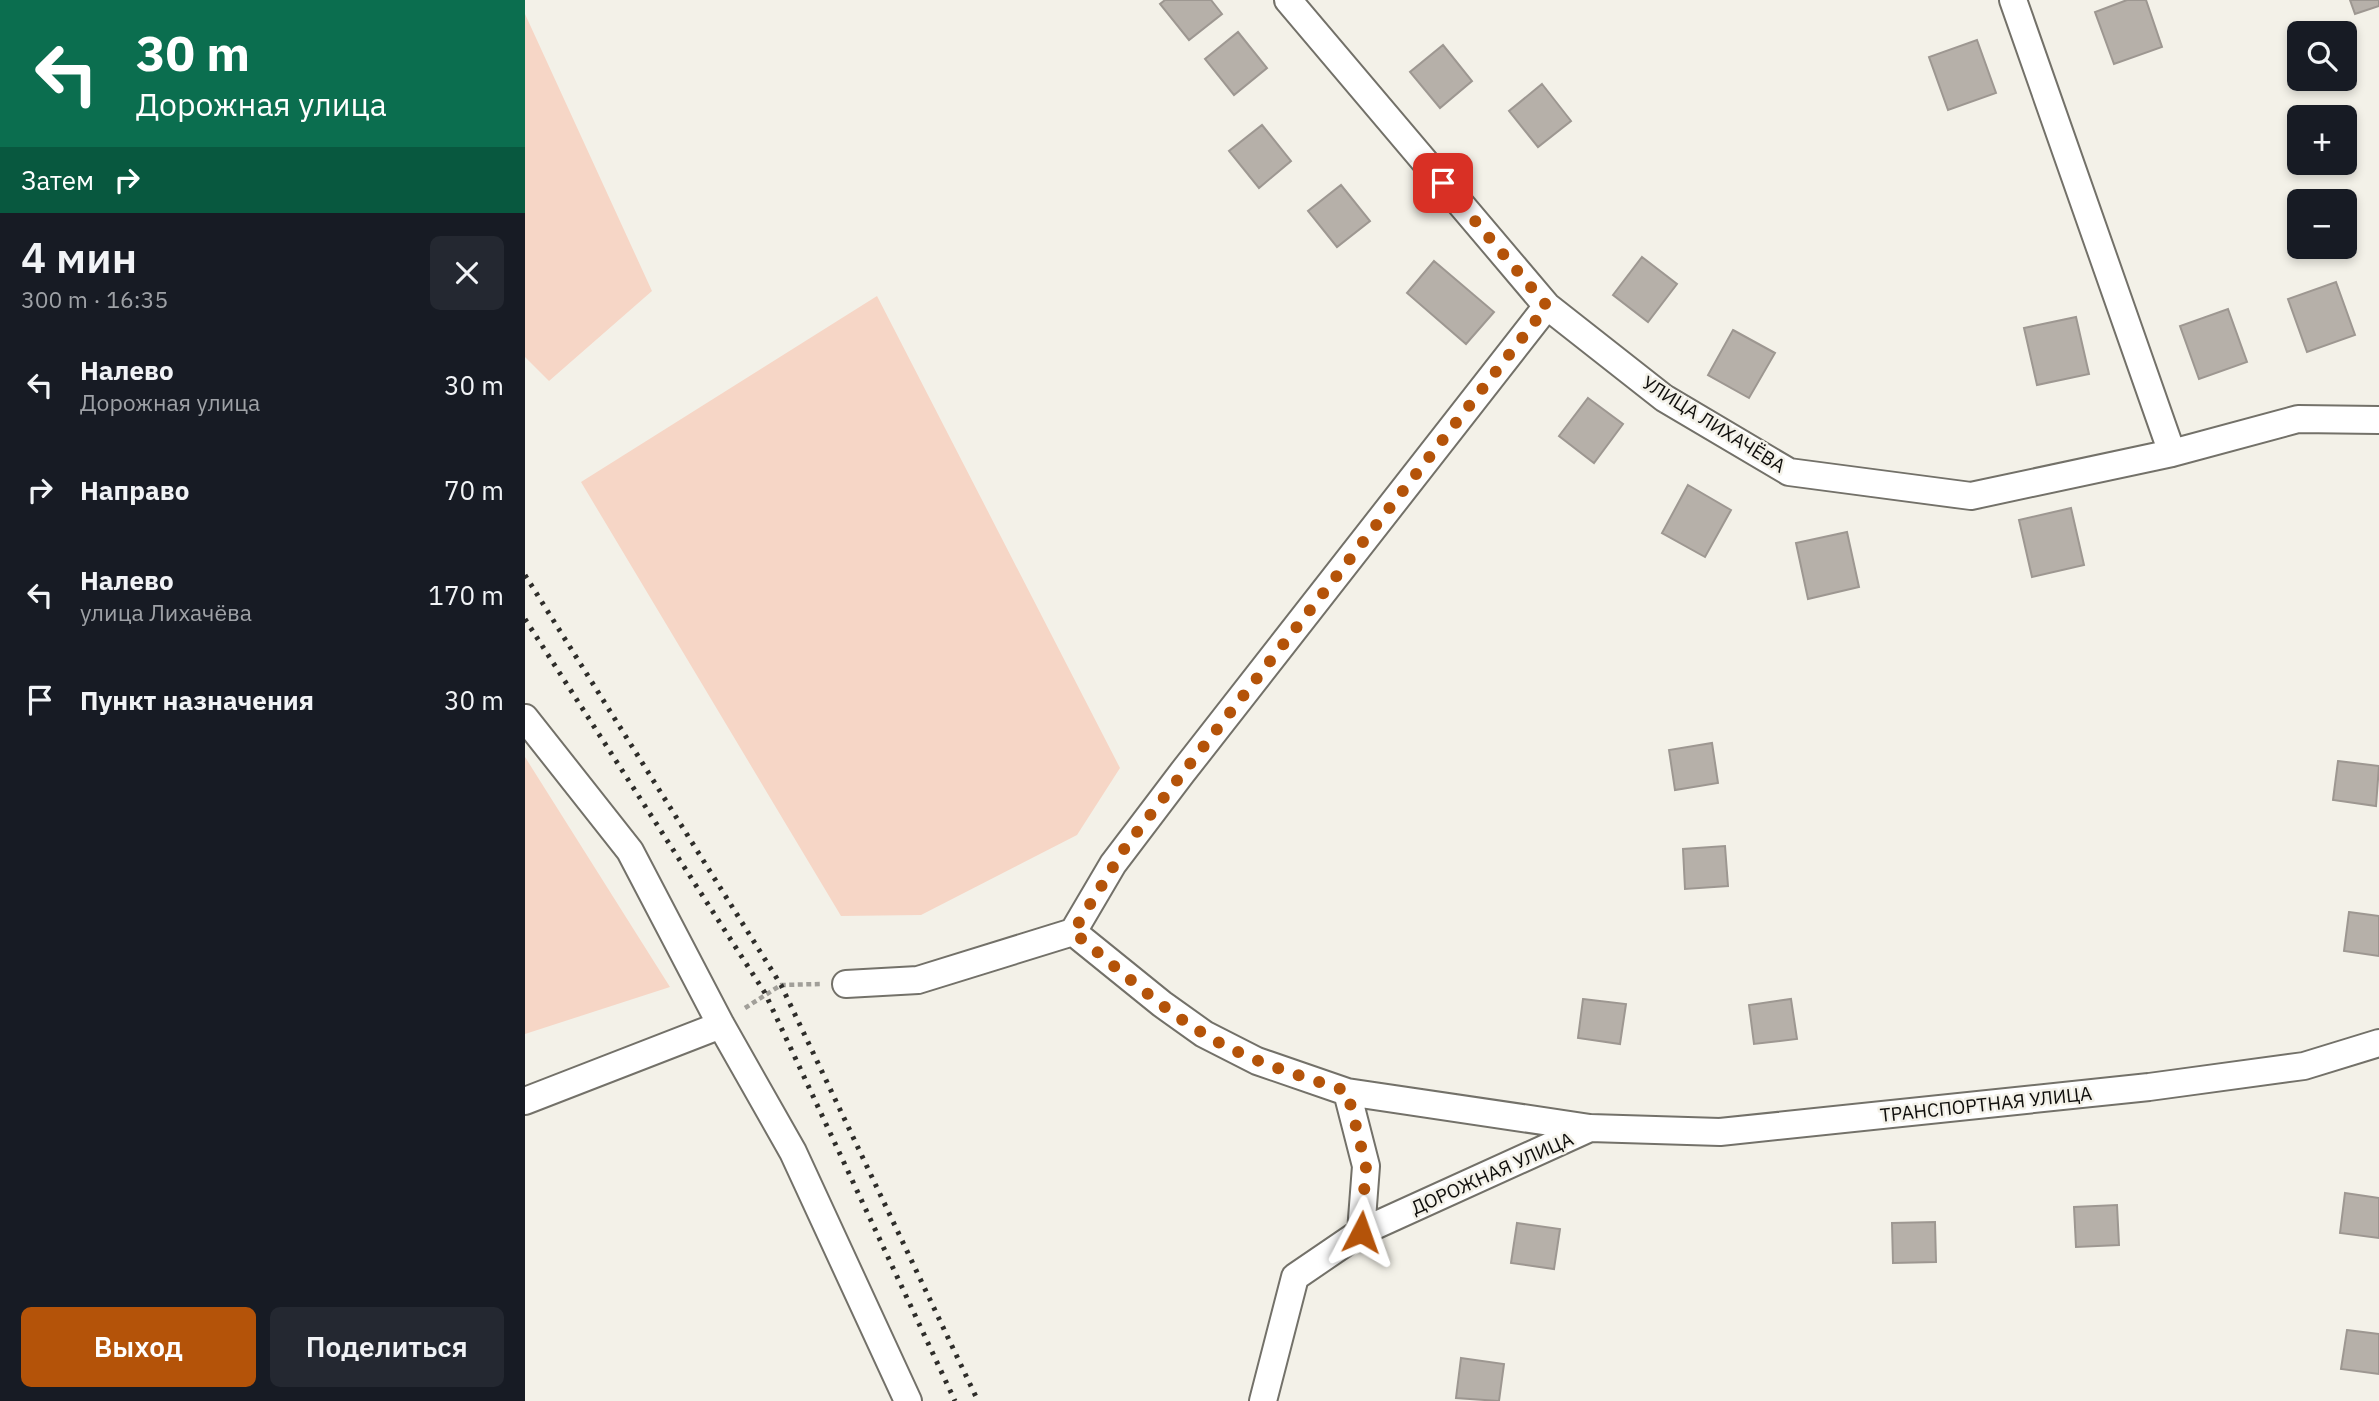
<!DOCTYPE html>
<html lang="ru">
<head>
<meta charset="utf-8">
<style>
	:root { --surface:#171b24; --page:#242831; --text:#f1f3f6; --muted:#9ea1a6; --accent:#b45309 }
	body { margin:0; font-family:"IBM Plex Sans",sans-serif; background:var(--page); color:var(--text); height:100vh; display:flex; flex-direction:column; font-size:26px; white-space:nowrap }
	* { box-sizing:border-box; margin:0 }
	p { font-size:23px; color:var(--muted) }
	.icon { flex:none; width:38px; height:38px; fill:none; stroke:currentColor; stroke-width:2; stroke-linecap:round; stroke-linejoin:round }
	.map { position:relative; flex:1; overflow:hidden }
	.details { display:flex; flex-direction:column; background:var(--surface); width:525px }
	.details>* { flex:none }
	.guide { background:#0b6e4f; color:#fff; overflow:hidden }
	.tools { position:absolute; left:1762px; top:21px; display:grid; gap:14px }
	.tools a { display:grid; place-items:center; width:70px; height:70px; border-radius:10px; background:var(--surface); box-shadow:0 4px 10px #0003; font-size:35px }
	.pin { position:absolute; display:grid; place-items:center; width:60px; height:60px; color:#fff; margin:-30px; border-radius:14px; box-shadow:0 4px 10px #0006 }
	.me { position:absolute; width:77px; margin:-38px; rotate:4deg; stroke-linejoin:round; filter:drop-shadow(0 0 5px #0008) }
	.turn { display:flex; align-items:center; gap:24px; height:147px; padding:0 21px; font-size:32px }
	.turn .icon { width:91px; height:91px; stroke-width:2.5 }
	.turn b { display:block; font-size:49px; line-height:60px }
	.then { display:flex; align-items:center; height:66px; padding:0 21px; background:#0003; gap:14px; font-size:26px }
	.round { display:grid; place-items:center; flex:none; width:74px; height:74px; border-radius:10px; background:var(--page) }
	.overview { display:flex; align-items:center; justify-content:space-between; height:119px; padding:0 21px }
	h1 { font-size:42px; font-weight:600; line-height:52px }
	.primary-button { display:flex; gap:14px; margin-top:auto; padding:14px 21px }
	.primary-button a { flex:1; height:80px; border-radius:10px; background:var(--accent); color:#fff; font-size:28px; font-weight:600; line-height:80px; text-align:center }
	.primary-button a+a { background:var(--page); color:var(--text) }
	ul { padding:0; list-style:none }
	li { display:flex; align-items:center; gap:21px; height:105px; padding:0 21px }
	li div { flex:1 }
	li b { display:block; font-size:26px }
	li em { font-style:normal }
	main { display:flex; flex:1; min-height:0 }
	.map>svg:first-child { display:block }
</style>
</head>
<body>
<main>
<section class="details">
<div class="guide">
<div class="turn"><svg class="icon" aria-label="left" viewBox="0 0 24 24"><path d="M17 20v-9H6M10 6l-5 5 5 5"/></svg><div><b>30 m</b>Дорожная улица</div></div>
<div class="then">Затем<svg class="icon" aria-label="right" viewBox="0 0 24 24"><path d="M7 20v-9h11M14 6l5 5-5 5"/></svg></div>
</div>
<div class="overview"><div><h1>4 мин</h1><p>300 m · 16:35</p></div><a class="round"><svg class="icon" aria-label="close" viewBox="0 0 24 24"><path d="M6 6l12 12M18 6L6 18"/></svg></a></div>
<ul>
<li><svg class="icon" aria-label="left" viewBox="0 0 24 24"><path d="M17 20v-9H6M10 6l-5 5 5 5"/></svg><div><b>Налево</b><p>Дорожная улица</p></div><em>30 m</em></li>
<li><svg class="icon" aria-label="right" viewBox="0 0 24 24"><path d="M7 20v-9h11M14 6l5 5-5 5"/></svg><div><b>Направо</b></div><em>70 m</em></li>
<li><svg class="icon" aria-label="left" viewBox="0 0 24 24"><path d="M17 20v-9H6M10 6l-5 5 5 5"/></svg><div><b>Налево</b><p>улица Лихачёва</p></div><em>170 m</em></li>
<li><svg class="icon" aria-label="arrive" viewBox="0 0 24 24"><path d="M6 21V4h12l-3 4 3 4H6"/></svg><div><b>Пункт назначения</b></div><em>30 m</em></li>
</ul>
<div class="primary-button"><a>Выход</a><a>Поделиться</a></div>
</section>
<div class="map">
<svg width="1854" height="1401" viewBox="0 0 1854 1401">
	<rect width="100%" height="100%" fill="#f3f1e8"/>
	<path fill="#f6d6c6" d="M0,14L127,291L24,381L0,357Z
		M352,296L595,768L552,835L396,915L316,916L56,482Z
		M0,757L145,987L0,1034Z"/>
	<path fill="#b6b0a9" stroke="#9d9791" stroke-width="2" d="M640,0H686L697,14L664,40L635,4Z
		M1602,0H1621L1637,47L1589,64L1570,12Z
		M1825,0H1854V6L1830,14Z
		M713,32L742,68L709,95L680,59Z
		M1452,40L1471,93L1423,110L1404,57Z
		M918,45L947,81L915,108L885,72Z
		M1017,84L1046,121L1013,147L984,111Z
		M737,125L766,161L734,188L704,151Z
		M816,185L845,221L812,247L783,211Z
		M1117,257L1152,284L1123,322L1088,295Z
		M909,261L969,312L941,344L882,293Z
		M1811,282L1830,335L1782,352L1763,299Z
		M1703,309L1722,362L1674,379L1655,326Z
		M1551,317L1564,374L1512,385L1499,328Z
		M1208,330L1250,353L1224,398L1183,375Z
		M1063,398L1098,424L1069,463L1034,436Z
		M1163,485L1206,510L1180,557L1137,533Z
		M1546,508L1559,565L1507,577L1494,520Z
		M1322,532L1334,587L1283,599L1271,543Z
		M1187,743L1193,783L1150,790L1144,750Z
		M1813,761L1854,766L1851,806L1808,800Z
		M1200,846L1203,886L1160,889L1158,849Z
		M1824,912L1854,916V956L1819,951Z
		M1058,999L1101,1004L1095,1044L1053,1038Z
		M1266,999L1272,1039L1229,1044L1224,1005Z
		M1820,1193L1854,1198V1238L1815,1233Z
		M1592,1205L1594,1245L1551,1247L1549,1207Z
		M1410,1222L1411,1262L1368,1263L1367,1223Z
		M992,1223L1035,1229L1029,1269L986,1263Z
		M1822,1330L1854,1334V1374L1816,1369Z
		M936,1358L979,1364L974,1401L931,1398Z"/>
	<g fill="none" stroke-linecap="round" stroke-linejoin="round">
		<g stroke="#737169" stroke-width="30">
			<path id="minor" d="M763,0L1022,306L1139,398L1264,472L1446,496L1647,453L1773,419L1854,420
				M1488,0L1647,453
				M0,718L105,851L196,1025L268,1152L383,1401
				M548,932L637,1004L679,1034L732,1061L822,1092L1065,1128L1195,1132L1624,1087L1779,1066L1854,1043
				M321,984L393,980L548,932L588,864L657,773L1022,306
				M822,1092L841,1166L836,1232
				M0,1101L196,1025
				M738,1401L770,1277L836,1232L1065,1128"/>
		</g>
		<path stroke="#a19f99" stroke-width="4.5" stroke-dasharray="5 3.5" stroke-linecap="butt" d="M220,1008L256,985L295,984"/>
		<use href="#minor" stroke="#fff" stroke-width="26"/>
		<path stroke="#2e2d2a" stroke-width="5" stroke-dasharray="3.5 7" stroke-linecap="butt" d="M0,575L256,985L453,1401
			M0,619L240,993L430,1401"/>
	</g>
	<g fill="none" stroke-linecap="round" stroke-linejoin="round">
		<path stroke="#b45309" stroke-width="12" stroke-dasharray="0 21.6" d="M836,1232L841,1166L822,1091C773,1075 723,1061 679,1034C632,1005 590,966 548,932L601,846L1022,306L918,183"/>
	</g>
	<g text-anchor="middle" stroke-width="5" stroke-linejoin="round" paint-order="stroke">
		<g font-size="19" fill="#0f0e0c" stroke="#f3f1e8">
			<text transform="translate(1189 424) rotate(32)" y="7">УЛИЦА ЛИХАЧЁВА</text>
			<text transform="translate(1461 1104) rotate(-6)" y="7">ТРАНСПОРТНАЯ УЛИЦА</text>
			<text transform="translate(967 1173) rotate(-24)" y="7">ДОРОЖНАЯ УЛИЦА</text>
		</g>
	</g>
</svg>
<div class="tools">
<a><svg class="icon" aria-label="search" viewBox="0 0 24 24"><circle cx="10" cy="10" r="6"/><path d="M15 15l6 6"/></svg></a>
<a>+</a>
<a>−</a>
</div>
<div class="pin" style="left:918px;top:183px;background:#d93025"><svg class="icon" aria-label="arrive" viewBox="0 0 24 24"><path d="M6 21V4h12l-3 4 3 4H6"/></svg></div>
<svg class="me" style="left:836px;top:1232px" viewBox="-20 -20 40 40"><path d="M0-17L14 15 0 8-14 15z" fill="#b45309" stroke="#fff" stroke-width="4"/></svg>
</div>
</main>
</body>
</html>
